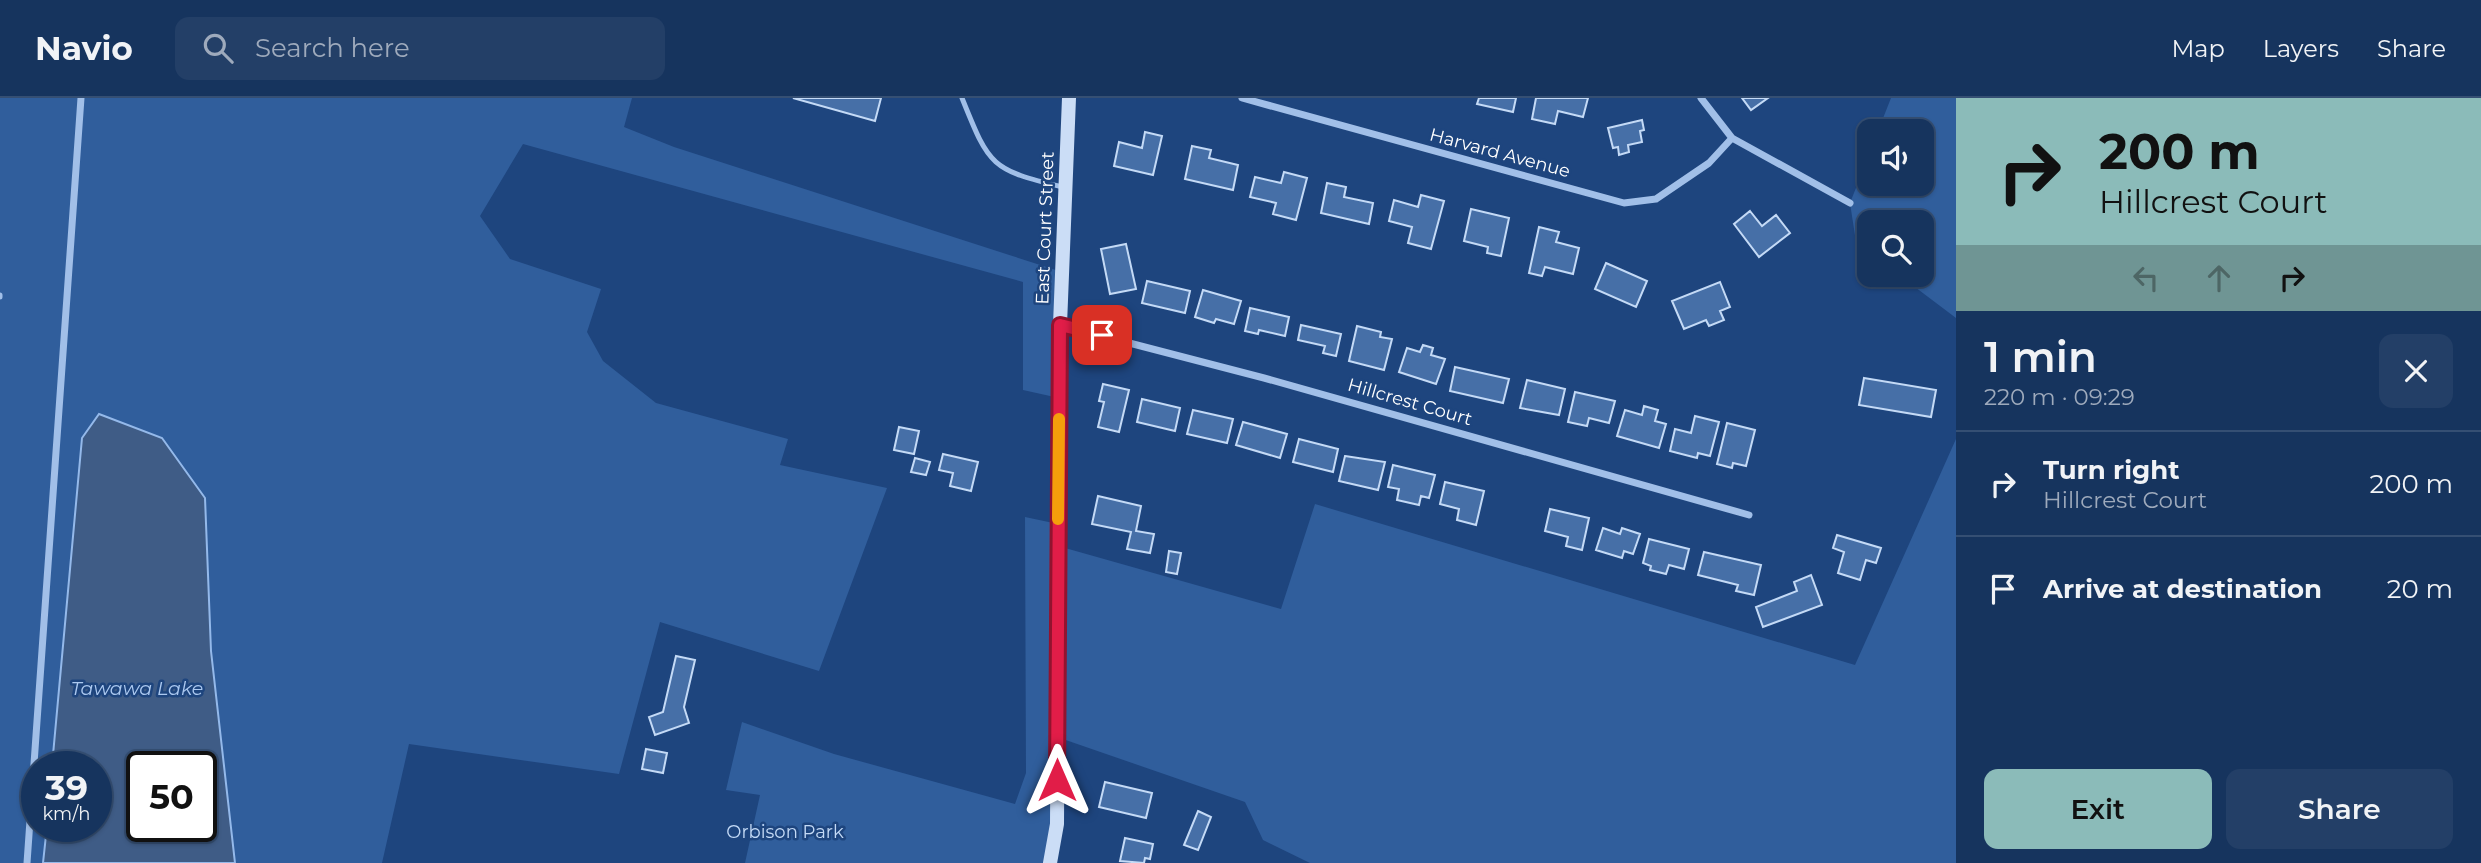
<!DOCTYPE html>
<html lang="en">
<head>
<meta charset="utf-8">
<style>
	:root { --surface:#16345e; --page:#233f67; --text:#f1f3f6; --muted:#9eaabc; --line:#354f73; --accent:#8bbbb9 }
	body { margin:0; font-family:Montserrat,sans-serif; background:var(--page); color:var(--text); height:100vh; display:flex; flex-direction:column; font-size:26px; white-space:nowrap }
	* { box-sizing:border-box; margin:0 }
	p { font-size:23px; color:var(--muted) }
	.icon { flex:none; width:38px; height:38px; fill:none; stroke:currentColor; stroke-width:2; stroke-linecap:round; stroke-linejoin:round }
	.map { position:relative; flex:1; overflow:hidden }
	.drawer { display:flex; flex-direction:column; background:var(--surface); width:525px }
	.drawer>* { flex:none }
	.banner { background:#8bbbb9; color:#111; overflow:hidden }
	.fabs { position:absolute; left:1857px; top:21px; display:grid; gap:14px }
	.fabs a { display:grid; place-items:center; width:77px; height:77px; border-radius:14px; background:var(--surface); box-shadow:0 2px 5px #0004,0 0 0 2px var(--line); font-size:35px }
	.speed { position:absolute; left:21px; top:653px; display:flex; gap:14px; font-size:35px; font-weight:700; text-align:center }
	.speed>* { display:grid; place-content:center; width:91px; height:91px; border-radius:50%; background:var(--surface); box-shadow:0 2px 5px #0004,0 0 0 2px var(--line); line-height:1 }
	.speed small { font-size:18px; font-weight:400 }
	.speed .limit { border:4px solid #111; border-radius:10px; background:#fff; color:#111 }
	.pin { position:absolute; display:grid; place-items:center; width:60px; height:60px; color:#fff; margin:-30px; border-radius:14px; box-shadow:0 4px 10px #0006 }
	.me { position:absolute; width:77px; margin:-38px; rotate:0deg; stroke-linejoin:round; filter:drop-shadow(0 0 5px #0008) }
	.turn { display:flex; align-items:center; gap:24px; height:147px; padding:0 28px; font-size:32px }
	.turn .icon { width:91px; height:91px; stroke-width:2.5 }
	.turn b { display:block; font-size:49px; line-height:60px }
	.lanes { display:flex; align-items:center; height:66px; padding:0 28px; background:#0003; justify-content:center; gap:35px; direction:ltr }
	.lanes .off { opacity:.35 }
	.round { display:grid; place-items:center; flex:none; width:74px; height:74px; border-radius:14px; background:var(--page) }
	.head { display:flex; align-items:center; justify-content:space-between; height:119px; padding:0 28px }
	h1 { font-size:42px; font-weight:600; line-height:52px }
	.primary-button { display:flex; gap:14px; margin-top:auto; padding:14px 28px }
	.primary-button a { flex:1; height:80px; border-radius:14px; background:var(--accent); color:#111; font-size:28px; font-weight:600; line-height:80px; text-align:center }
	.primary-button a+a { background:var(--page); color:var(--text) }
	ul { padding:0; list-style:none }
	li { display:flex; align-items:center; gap:21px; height:105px; padding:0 28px; border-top:2px solid var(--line) }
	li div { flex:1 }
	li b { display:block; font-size:26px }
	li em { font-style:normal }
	header { display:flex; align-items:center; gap:42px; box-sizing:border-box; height:98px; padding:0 35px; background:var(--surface); border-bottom:2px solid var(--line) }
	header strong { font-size:33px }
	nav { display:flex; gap:38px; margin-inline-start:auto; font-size:24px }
	.search { width:490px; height:63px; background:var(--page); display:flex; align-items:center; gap:18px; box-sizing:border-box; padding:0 24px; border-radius:14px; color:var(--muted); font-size:26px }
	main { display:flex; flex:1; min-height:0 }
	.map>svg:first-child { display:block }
</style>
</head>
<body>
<header>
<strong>Navio</strong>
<div class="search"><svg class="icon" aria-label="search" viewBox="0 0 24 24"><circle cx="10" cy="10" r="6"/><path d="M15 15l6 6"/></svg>Search here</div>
<nav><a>Map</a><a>Layers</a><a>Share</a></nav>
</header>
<main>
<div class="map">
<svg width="1956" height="765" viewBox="0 0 1956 765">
	<rect width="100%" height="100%" fill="#1e457e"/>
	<path fill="#305e9c" d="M0,0H632L624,29L674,49L1062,174L1059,300L1023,292V184L523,46L480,118L510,161L601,191L587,234L603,263L656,305L788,341L780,367L887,390L819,573L660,524L619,676L409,646L382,765H235L211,553L205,400L82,340L52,668H37V728H47L43,765H0Z
		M1891,0H1956V220L1899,177H1922V124H1869V154L1856,144L1850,105L1869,57V86H1922V33H1878Z
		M1956,341V765H1310L1263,742L1245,704L1057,639L1050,765H745L760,697L726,692L742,624L834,656L1015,706L1026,675L1025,419L1058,426V448L1281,511L1315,406L1855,567Z"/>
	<path fill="#3f5c86" stroke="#94b9ea" stroke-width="2" fill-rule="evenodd" d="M99,316L162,340L205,400L211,553L235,765H43L47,728H96V668H52L82,340ZM142,668H201V728H142Z"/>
	<path fill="#466fa7" stroke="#c4daf6" stroke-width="2" d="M793,0H881L875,23Z
		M1479,0H1516L1513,14L1477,6Z
		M1536,0H1588L1583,19L1558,13L1555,26L1532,21Z
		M1742,0H1768L1751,12Z
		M1642,22L1644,32L1640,33L1642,44L1628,47L1629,54L1619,57L1618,49L1613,50L1608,30Z
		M1145,34L1162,38L1153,77L1114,68L1119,44L1142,50Z
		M1192,48L1211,52L1209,60L1238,67L1233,92L1185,81Z
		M1284,74L1307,80L1296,122L1273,116L1276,105L1250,99L1255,79L1281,85Z
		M1327,85L1346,89L1344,99L1373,105L1369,126L1321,115Z
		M1421,97L1444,103L1431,151L1408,145L1412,129L1389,123L1394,102L1418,109Z
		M1471,111L1509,120L1501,158L1487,155L1488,149L1464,143Z
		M1750,113L1762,128L1776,117L1790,135L1759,159L1734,126Z
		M1539,129L1559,134L1556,144L1579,150L1573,176L1545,169L1542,178L1529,175Z
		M1126,146L1136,191L1110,196L1101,151Z
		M1606,165L1647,183L1636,209L1595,191Z
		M1147,183L1190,193L1185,215L1142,205Z
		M1720,184L1730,209L1720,213L1724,222L1709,228L1706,222L1684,231L1672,203Z
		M1203,192L1241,203L1234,226L1216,221L1214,225L1195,219Z
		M1250,210L1289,219L1285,238L1259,232L1258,236L1245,233Z
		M1301,227L1341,236L1336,258L1323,255L1325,248L1298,242Z
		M1357,228L1381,234L1380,239L1392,241L1384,272L1349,263Z
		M1423,247L1433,250L1431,257L1445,261L1436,286L1399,274L1407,250L1420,254Z
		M1455,269L1509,281L1503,305L1450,293Z
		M1864,280L1936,292L1931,319L1859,307Z
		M1527,282L1565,291L1559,317L1520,310Z
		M1103,286L1129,292L1119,334L1098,329L1104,304L1099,303Z
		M1575,294L1615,303L1609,325L1589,320L1587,328L1568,324Z
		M1142,301L1180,310L1175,333L1137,324Z
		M1644,308L1658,312L1655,323L1666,326L1659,350L1617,338L1625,312L1642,317Z
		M1193,312L1233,321L1227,345L1187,336Z
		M1695,318L1719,324L1710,358L1698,355L1697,360L1670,353L1675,331L1691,335Z
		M1243,324L1287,336L1280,360L1236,347Z
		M1727,325L1755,332L1746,368L1733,365L1732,370L1717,366Z
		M899,329L919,333L914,356L894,352Z
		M1299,341L1338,351L1333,374L1293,364Z
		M943,356L978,364L971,393L950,388L953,375L939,372Z
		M1345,358L1385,364L1378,392L1339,383Z
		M915,360L930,364L926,377L911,374Z
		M1393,367L1435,377L1429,400L1421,398L1419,407L1397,402L1399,391L1388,389Z
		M1445,384L1484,393L1476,427L1457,422L1459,411L1440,406Z
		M1098,398L1141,408L1136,433L1154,436L1150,455L1127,451L1131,434L1092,426Z
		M1550,411L1589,420L1582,452L1566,448L1568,439L1545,433Z
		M1603,430L1620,436L1622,430L1640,436L1633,456L1624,453L1622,460L1596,452Z
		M1837,437L1881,450L1876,465L1866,462L1860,482L1838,475L1844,454L1833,450Z
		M1649,441L1689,451L1684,471L1669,467L1666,476L1650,472L1651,468L1643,465Z
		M1169,453L1181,455L1177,476L1166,474Z
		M1704,454L1761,467L1754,497L1736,493L1738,487L1698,477Z
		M1811,477L1822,507L1763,529L1756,509L1797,493L1794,484Z
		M676,558L695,562L684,609L689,625L655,637L649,619L663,614Z
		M646,651L667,655L663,675L642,671Z
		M1105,684L1152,695L1146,720L1099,709Z
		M1198,713L1211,719L1198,752L1184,747Z
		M1125,740L1153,746L1150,761L1145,760L1144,765L1120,763Z"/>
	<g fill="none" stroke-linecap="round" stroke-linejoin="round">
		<path stroke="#a1bfe8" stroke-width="5" d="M962,0C989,67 990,72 1063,89
			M0,197V199"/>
		<path stroke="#a1bfe8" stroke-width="7" d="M1242,0L1624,105L1656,101L1709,65L1732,40
			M1701,0L1732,40L1850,105
			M1060,227L1264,280L1749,417
			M27,765L81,0"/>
		<path stroke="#cbddf6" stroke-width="14" d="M1050,765L1057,726L1060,227L1069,0"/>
	</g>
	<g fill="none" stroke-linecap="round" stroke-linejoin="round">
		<g stroke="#92132f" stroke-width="18">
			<path id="route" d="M1057,682L1060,227L1102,237"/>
		</g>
		<use href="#route" stroke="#e11d48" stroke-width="12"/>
		<path stroke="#f59e0b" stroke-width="12" d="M1058,421L1059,321"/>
	</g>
	<g text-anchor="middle" stroke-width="5" stroke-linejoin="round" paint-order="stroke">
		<g font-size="18" fill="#fff" stroke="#1e457e">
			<text transform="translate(1500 55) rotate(15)" y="6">Harvard Avenue</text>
			<text transform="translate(1045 130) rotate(-88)" y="6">East Court Street</text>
			<text transform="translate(1410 304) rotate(16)" y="6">Hillcrest Court</text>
		</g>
		<g font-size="18" fill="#c4daf6" stroke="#1e457e">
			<text x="785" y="740">Orbison Park</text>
		</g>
		<g font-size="19" font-style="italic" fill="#acc9f0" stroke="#1e457e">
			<text x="137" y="597">Tawawa Lake</text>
		</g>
	</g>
</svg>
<div class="fabs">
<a><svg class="icon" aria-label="sound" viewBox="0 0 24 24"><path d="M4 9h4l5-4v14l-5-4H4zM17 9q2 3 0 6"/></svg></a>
<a><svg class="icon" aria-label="search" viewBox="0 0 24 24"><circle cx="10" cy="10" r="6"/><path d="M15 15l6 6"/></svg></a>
</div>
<div class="speed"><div>39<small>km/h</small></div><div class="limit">50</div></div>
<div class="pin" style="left:1102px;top:237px;background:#d93025"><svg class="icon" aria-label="arrive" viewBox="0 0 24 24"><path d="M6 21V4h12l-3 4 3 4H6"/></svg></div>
<svg class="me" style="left:1057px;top:682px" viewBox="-20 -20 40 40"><path d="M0-17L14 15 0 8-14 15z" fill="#e11d48" stroke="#fff" stroke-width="4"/></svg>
</div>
<section class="drawer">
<div class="banner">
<div class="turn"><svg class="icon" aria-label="right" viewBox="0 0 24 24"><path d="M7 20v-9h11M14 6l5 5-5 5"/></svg><div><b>200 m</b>Hillcrest Court</div></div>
<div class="lanes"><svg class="icon off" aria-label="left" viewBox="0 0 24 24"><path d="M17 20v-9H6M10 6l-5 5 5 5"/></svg><svg class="icon off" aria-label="ahead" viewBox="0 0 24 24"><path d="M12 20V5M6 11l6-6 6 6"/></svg><svg class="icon" aria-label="right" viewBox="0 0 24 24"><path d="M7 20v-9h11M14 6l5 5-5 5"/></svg></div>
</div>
<div class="head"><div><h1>1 min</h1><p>220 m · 09:29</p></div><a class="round"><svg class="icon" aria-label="close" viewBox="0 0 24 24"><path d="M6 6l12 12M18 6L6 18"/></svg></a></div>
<ul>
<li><svg class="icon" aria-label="right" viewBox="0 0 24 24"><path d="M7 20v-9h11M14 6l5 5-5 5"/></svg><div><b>Turn right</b><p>Hillcrest Court</p></div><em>200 m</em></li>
<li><svg class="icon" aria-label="arrive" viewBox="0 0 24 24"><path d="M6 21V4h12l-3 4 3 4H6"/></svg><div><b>Arrive at destination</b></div><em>20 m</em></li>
</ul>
<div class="primary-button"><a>Exit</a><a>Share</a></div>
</section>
</main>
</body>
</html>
